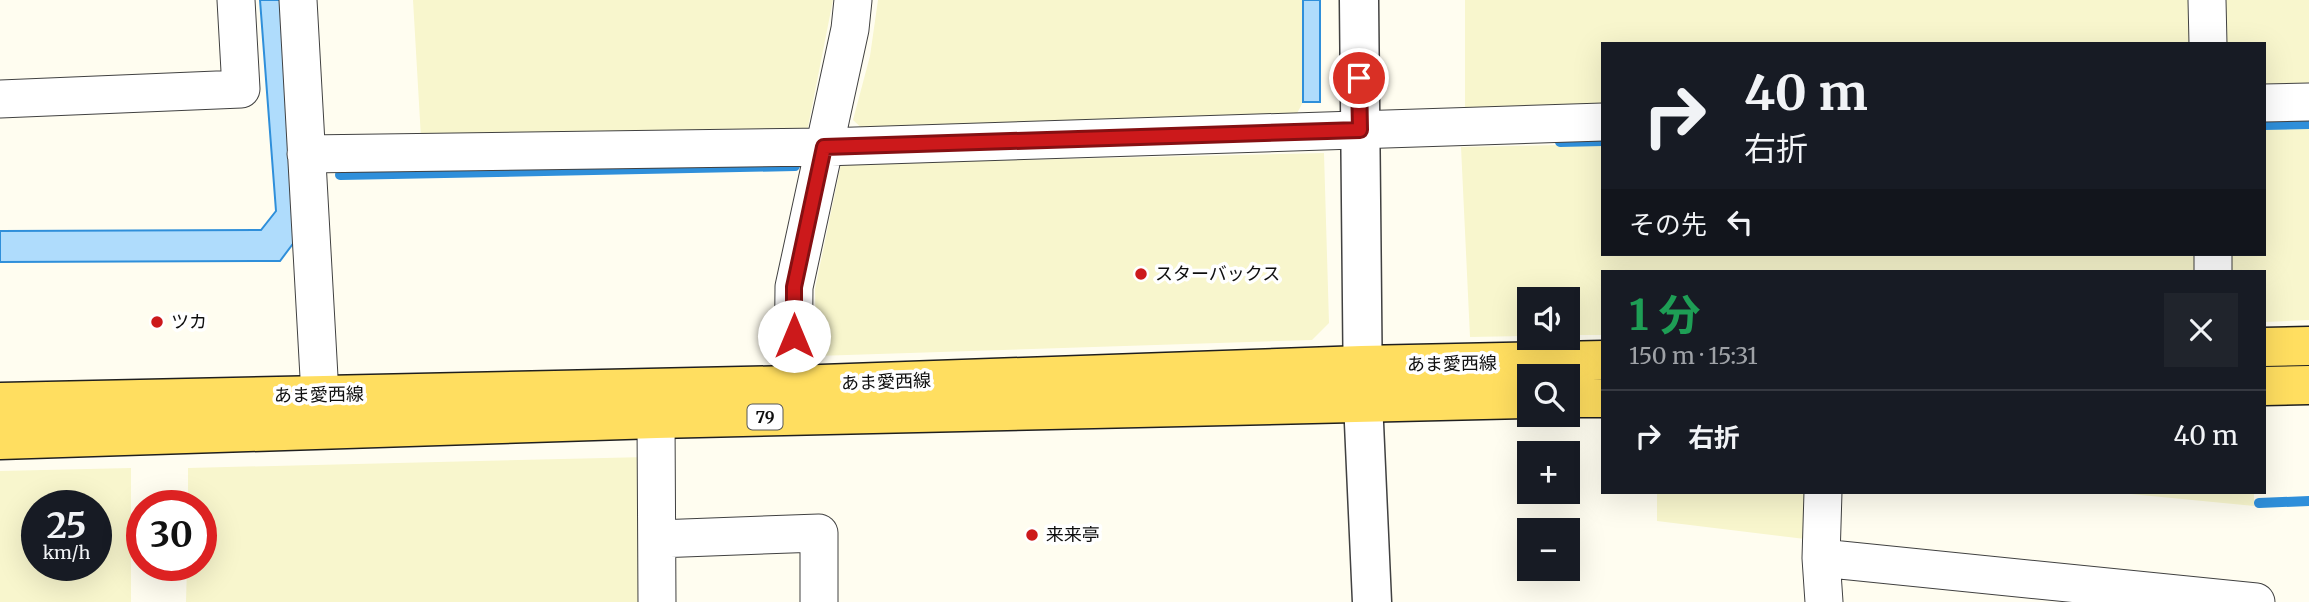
<!DOCTYPE html>
<html lang="ja">
<head>
<meta charset="utf-8">
<style>
	:root { --surface:#171b24; --page:#20242c; --text:#f1f3f6; --muted:#9ea1a6; --line:#363941 }
	body { margin:0; font-family:Merriweather,"Noto Sans JP",serif; background:var(--page); color:var(--text); height:100vh; display:flex; flex-direction:column; font-size:26px; white-space:nowrap }
	* { box-sizing:border-box; margin:0 }
	p { font-size:23px; color:var(--muted) }
	.icon { flex:none; width:38px; height:38px; fill:none; stroke:currentColor; stroke-width:2; stroke-linecap:round; stroke-linejoin:round }
	.map { position:relative; flex:1; overflow:hidden }
	.details { position:absolute; left:1601px; top:270px; width:665px; height:224px; display:flex; flex-direction:column; background:var(--surface); border-radius:0px; box-shadow:0 7px 28px #0002 }
	.details>* { flex:none }
	.guide { position:absolute; left:1601px; top:42px; width:665px; height:214px; border-radius:0px; box-shadow:0 7px 28px #0002; background:#171b24; color:var(--text); overflow:hidden }
	.buttons { position:absolute; left:1517px; top:287px; display:grid; gap:14px }
	.buttons a { display:grid; place-items:center; width:63px; height:63px; border-radius:0px; background:var(--surface); box-shadow:0 7px 28px #0002; font-size:35px }
	.speed { position:absolute; left:21px; top:490px; display:flex; gap:14px; font-size:35px; font-weight:700; text-align:center }
	.speed>* { display:grid; place-content:center; width:91px; height:91px; border-radius:50%; background:var(--surface); box-shadow:0 7px 28px #0002; line-height:1 }
	.speed small { font-size:18px; font-weight:400 }
	.speed .limit { border:10px solid #d22; background:#fff; color:#111 }
	.pin { position:absolute; display:grid; place-items:center; width:60px; height:60px; color:#fff; margin:-30px; border:4px solid #fff; border-radius:50%; box-shadow:0 2px 7px #0007 }
	.me { position:absolute; width:77px; margin:-38px; rotate:0deg; stroke-linejoin:round; filter:drop-shadow(0 0 5px #0008) }
	.turn { display:flex; align-items:center; gap:24px; height:147px; padding:0 28px; font-size:32px }
	.turn .icon { width:91px; height:91px; stroke-width:2.5 }
	.turn b { display:block; font-size:49px; line-height:60px }
	.then { display:flex; align-items:center; height:66px; padding:0 28px; background:#0003; gap:14px; font-size:26px }
	.round { display:grid; place-items:center; flex:none; width:74px; height:74px; border-radius:0px; background:var(--page) }
	.overview { display:flex; align-items:center; justify-content:space-between; height:119px; padding:0 28px }
	h1 { font-size:42px; font-weight:700; line-height:52px; color:#1e9e55 }
	ul { padding:0; list-style:none }
	li { display:flex; align-items:center; gap:21px; height:91px; padding:0 28px; border-top:2px solid var(--line) }
	li div { flex:1 }
	li b { display:block; font-size:26px }
	li em { font-style:normal }
	.map>svg:first-child { display:block }
</style>
</head>
<body>
<div class="map">
<svg width="2309" height="602" viewBox="0 0 2309 602">
	<rect width="100%" height="100%" fill="#fffdf0"/>
	<path fill="#f8f6cd" fill-rule="evenodd" d="M413,0H833L807,132L421,138Z
		M878,0H1303V102L1294,119L866,132L853,120L870,56Z
		M1465,0H2192L2193,44H1603V113L1465,117Z
		M2224,0H2309V92L2265,93L2264,44H2225Z
		M2309,128V320L2265,322L2264,271H2230V254H2264L2265,129Z
		M1603,144V254H2199V271H1603V335H1568V299H1530L1529,336L1470,337L1461,147Z
		M1324,153L1329,323L1312,340L816,356L815,289L841,164Z
		M647,457V602H186L187,565H201V506H188V468Z
		M131,468V602H0V471ZM37,506H96V565H37Z
		M1657,492H1807L1805,539L1657,521Z
		M2110,492H2254V506Z"/>
	<path fill="#afdcfc" stroke="#2f8fda" stroke-width="2" d="M260,0H284L298,237L280,261L0,262V231L261,230L276,211Z
		M1303,0H1320V102H1303Z"/>
	<g fill="none" stroke-linecap="round" stroke-linejoin="round">
		<path stroke="#2f8fda" stroke-width="10" d="M2264,125L2309,124
			M1560,142L1603,141
			M340,175L795,166
			M2259,503L2309,501"/>
		<g stroke="#414141" stroke-width="39">
			<path id="minor" d="M298,0L320,395
				M2207,0L2208,44
				M0,99L241,89L236,0
				M2264,103L2309,102
				M306,154L824,147L1603,122
				M2213,254V271
				M793,385L794,287L850,29L853,0
				M656,419L657,602
				M1823,492L1821,558L1824,602
				M657,539L819,533V602
				M1821,558L2256,602"/>
		</g>
		<g stroke="#414141" stroke-width="41">
			<path id="tertiary" d="M1359,0L1363,401L1372,602"/>
		</g>
		<g stroke="#1f1f1f" stroke-width="41">
			<path id="primary" d="M2264,347L2309,346
				M2264,386L2309,385
				M1568,398H1603
				M0,402L793,385L1362,365L1603,360
				M0,440L656,419L1530,399"/>
		</g>
		<use href="#minor" stroke="#fff" stroke-width="37"/>
		<use href="#tertiary" stroke="#fff" stroke-width="38"/>
		<use href="#primary" stroke="#ffde60" stroke-width="38"/>
	</g>
	<g fill="none" stroke-linecap="round" stroke-linejoin="round">
		<g stroke="#851012" stroke-width="18">
			<path id="route" d="M794,336V287L824,147L1360,130L1359,78"/>
		</g>
		<use href="#route" stroke="#cc191b" stroke-width="12"/>
	</g>
	<g fill="#cc191b" stroke="#fff" stroke-width="2.5">
		<circle cx="1141" cy="274" r="7"/>
		<circle cx="157" cy="322" r="7"/>
		<circle cx="1032" cy="535" r="7"/>
	</g>
	<g text-anchor="middle" stroke-width="7" stroke-linejoin="round" paint-order="stroke">
		<rect fill="#fff" stroke="#565656" stroke-width="2" x="747.5" y="404.5" width="35" height="25" rx="5"/>
		<g font-size="16" font-weight="bold" fill="#0e0e0e">
			<text x="765" y="423">79</text>
		</g>
		<g font-size="18" fill="#0e0e0e" stroke="#fff" text-anchor="start">
			<text x="1155" y="280">スターバックス</text>
			<text x="171" y="328">ツカ</text>
			<text x="1046" y="541">来来亭</text>
		</g>
		<g font-size="18" fill="#0e0e0e" stroke="#fff">
			<text transform="translate(1452 364) rotate(-1)" y="6">あま愛西線</text>
			<text transform="translate(886 382) rotate(-2)" y="6">あま愛西線</text>
			<text transform="translate(319 395) rotate(-1)" y="6">あま愛西線</text>
		</g>
	</g>
</svg>
<div class="buttons">
<a><svg class="icon" aria-label="sound" viewBox="0 0 24 24"><path d="M4 9h4l5-4v14l-5-4H4zM17 9q2 3 0 6"/></svg></a>
<a><svg class="icon" aria-label="search" viewBox="0 0 24 24"><circle cx="10" cy="10" r="6"/><path d="M15 15l6 6"/></svg></a>
<a>+</a>
<a>−</a>
</div>
<div class="speed"><div>25<small>km/h</small></div><div class="limit">30</div></div>
<div class="pin" style="left:1359px;top:78px;background:#d93025"><svg class="icon" aria-label="arrive" viewBox="0 0 24 24"><path d="M6 21V4h12l-3 4 3 4H6"/></svg></div>
<svg class="me" style="left:794px;top:336px" viewBox="-20 -20 40 40"><circle r="19" fill="#fff"/><path d="M0-13L10 11 0 6-10 11z" fill="#cc191b"/></svg>
<div class="guide">
<div class="turn"><svg class="icon" aria-label="right" viewBox="0 0 24 24"><path d="M7 20v-9h11M14 6l5 5-5 5"/></svg><div><b>40 m</b>右折</div></div>
<div class="then">その先<svg class="icon" aria-label="left" viewBox="0 0 24 24"><path d="M17 20v-9H6M10 6l-5 5 5 5"/></svg></div>
</div>
<section class="details">
<div class="overview"><div><h1>1 分</h1><p>150 m · 15:31</p></div><a class="round"><svg class="icon" aria-label="close" viewBox="0 0 24 24"><path d="M6 6l12 12M18 6L6 18"/></svg></a></div>
<ul>
<li><svg class="icon" aria-label="right" viewBox="0 0 24 24"><path d="M7 20v-9h11M14 6l5 5-5 5"/></svg><div><b>右折</b></div><em>40 m</em></li>
</ul>
</section>
</div>
</body>
</html>
